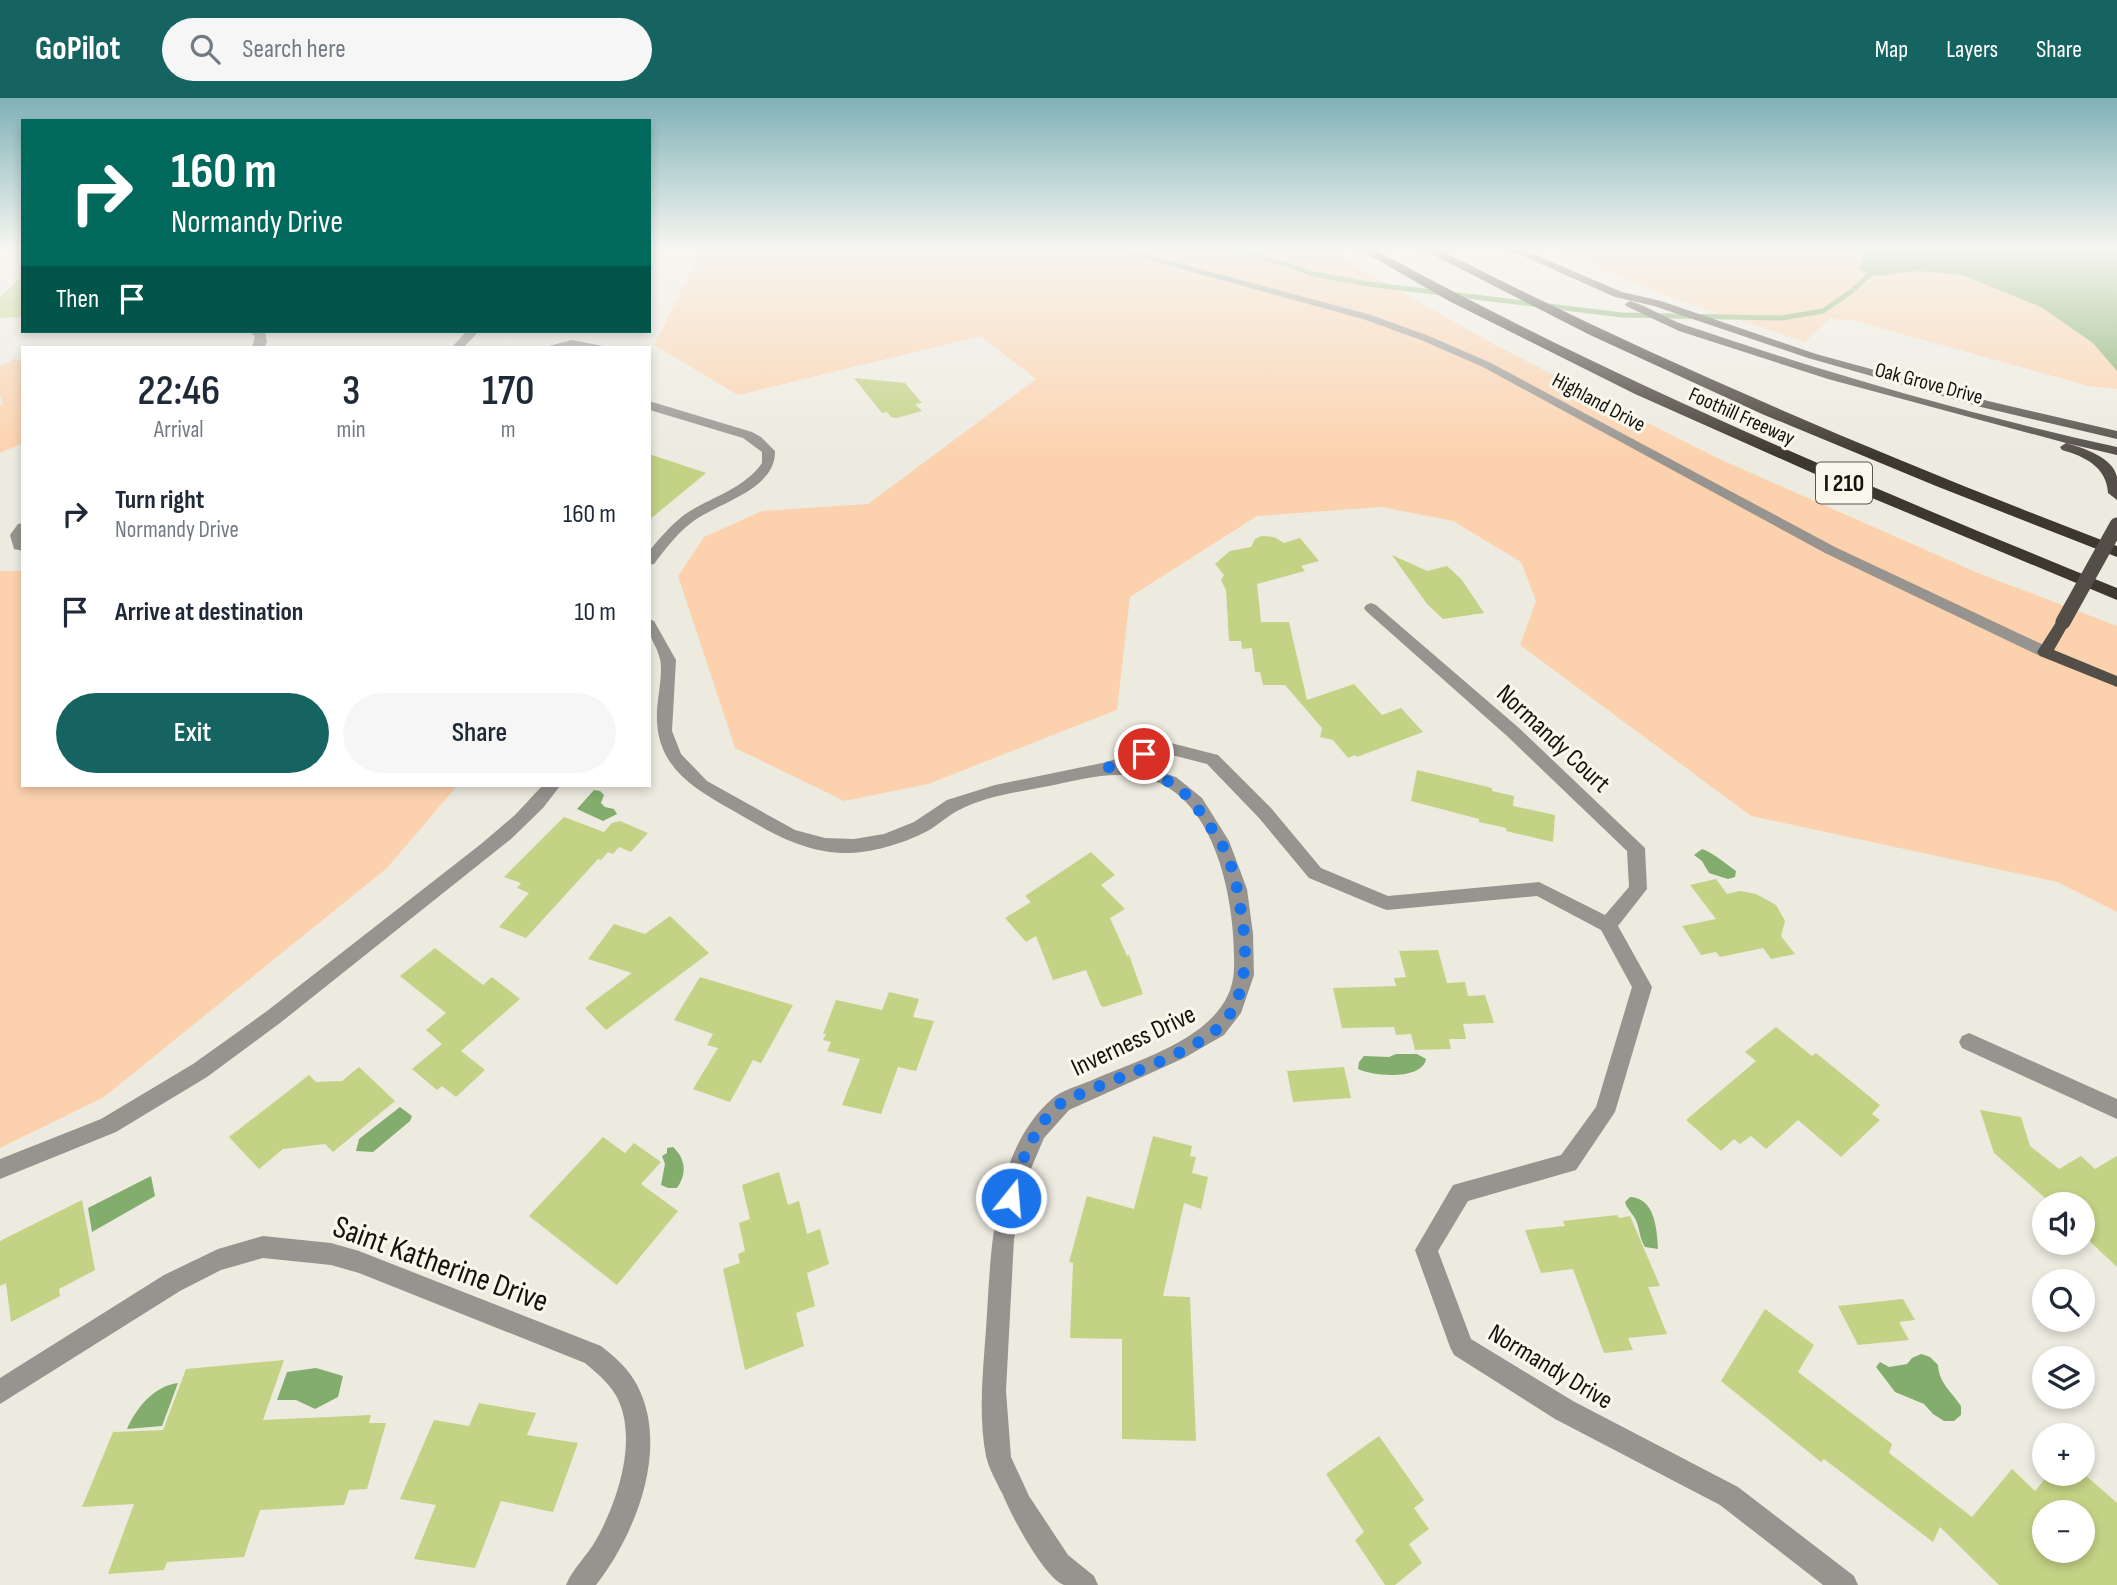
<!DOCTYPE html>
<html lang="en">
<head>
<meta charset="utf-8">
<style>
	:root { --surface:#fff; --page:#f6f6f7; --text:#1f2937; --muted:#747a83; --accent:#166461 }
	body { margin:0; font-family:"Sofia Sans Condensed",sans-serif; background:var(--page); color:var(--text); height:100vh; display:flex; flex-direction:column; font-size:26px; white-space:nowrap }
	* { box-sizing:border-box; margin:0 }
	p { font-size:23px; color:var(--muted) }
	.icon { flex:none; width:38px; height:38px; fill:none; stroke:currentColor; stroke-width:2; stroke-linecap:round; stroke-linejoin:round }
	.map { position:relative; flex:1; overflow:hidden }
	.details { position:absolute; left:21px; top:248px; width:630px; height:441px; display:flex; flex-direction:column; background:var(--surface); border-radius:0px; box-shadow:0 4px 10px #0003 }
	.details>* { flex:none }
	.hud { position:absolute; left:21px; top:21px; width:630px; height:214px; border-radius:0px; box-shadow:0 4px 10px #0003; background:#00695c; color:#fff; overflow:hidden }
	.controls { position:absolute; left:2032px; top:1094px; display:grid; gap:14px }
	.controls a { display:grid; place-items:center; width:63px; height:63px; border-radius:50%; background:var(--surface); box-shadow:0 4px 10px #0003; font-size:35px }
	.pin { position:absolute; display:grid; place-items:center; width:60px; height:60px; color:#fff; margin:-30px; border:4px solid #fff; border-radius:50%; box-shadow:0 2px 7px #0007 }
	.me { position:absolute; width:77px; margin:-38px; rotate:17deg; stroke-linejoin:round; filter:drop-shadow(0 0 5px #0008) }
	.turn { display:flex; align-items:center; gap:24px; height:147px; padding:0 35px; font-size:32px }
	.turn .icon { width:91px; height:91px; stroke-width:2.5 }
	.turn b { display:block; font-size:49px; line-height:60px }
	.then { display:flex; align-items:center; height:66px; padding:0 35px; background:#0003; gap:14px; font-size:26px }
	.eta { display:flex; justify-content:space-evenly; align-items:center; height:119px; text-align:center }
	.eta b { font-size:42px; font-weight:600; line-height:49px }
	.primary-button { display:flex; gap:14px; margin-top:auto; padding:14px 35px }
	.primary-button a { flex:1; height:80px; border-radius:42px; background:var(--accent); color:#fff; font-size:28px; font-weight:600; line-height:80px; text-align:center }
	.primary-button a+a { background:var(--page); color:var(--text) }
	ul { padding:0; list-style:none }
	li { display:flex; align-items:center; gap:21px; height:98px; padding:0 35px }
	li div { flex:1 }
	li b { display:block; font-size:26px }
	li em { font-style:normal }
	header { display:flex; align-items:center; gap:42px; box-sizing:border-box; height:98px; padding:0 35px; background:var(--accent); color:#fff }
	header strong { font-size:33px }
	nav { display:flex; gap:38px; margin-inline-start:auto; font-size:24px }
	.search { width:490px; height:63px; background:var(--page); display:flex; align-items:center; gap:18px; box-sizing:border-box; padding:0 24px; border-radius:38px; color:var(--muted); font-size:26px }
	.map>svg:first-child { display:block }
</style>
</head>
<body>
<header>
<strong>GoPilot</strong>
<div class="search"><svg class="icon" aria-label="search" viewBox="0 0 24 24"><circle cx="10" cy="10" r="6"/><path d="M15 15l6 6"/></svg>Search here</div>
<nav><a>Map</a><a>Layers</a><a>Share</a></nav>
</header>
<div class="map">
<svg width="2117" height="1487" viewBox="0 0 2117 1487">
	<rect width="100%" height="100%" fill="#edebe0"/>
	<path fill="#fcd2ae" d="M703,150H1324L1495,247L1715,359L1978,475L2117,528V814L2057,784L1751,718L1520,547L1536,503L1521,464L1453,423L1382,409L1257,418L1130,499L1117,612L928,686L844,703L735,650L678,478L704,439L762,413L868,406L1036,281L980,238L738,297L654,247Z
		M1553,150H2117V291L2089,288L1852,222L1829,221L1805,244L1667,198Z
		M14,261L23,264V345L0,355V307L3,306L0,297V269Z
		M0,473H23V688H457L387,770L104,999L0,1050Z"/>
	<path fill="#82ad6d" d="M1856,150H2117V273L2093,245L2041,209L1962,177L1917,173L1878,178L1859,172L1863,158Z
		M594,692L600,693L604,697L601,705L605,709L614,711L617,716L603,723L577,711Z
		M1702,751C1712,754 1726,766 1736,773L1735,779L1728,781L1709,775L1702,763L1694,757Z
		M1396,956H1417L1426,961C1422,983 1372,978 1358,971L1359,964L1364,958L1389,959Z
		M400,1009L412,1018L410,1023L373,1054L356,1053L359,1041Z
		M673,1049C686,1061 687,1076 677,1090H668L661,1087L665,1066L662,1058L667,1055V1050Z
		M151,1078L155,1098L92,1134L88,1110Z
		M1630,1099C1655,1100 1657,1131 1658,1151L1645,1149C1640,1141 1640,1134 1637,1125C1635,1117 1627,1112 1625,1104Z
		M1921,1256L1930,1259L1938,1267C1939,1285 1951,1293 1961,1308V1317L1954,1323H1944L1933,1316L1924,1306L1895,1294L1876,1269L1880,1264L1889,1269L1907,1266L1912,1260Z
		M316,1270L343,1278L338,1299L315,1311L296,1302H277L287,1274Z
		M178,1285L162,1328L127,1331C136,1310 154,1288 178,1285Z"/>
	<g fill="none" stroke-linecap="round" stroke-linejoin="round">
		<path stroke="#82ad6d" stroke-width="5" d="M1237,150L1313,176L1368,186L1622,217L1782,220L1823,213L1852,193L1876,170"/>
	</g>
	<path fill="#c3d285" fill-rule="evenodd" d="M23,177V219L0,220V199Z
		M854,280L905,285L922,305L915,306L922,313L897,320L891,319L887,314L882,315Z
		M649,356L706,375L649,422Z
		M1261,438L1274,439L1284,445L1300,440L1319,463L1301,468L1305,473L1257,486L1261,524H1289L1307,602L1354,586L1382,617L1401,610L1423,634L1357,659L1355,657L1348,660L1333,642L1320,639L1322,630L1285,587H1263L1260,574H1255L1252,550L1242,551L1241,543H1229L1226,492L1221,482L1224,477L1215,466L1230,453L1251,449L1255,441Z
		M1392,457L1427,473L1447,468L1462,482L1484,515L1443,521L1427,506Z
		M1417,672L1492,690V693L1514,698L1513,708L1555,717L1553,744L1506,733V730L1479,724V721L1411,703Z
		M564,719L604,734L612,725L620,723L648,735L631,754L619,749L613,756L608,754L601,762L598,761L526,840L499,829L529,795L517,790L521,785L504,779Z
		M1091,754L1115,777L1101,787L1125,811L1110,820L1127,858L1129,857L1143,896L1104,909L1101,908L1086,872L1053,882L1036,838L1026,844L1005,820L1031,804L1025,798Z
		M1716,781L1727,796L1740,793L1756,796L1776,807L1785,823L1781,838L1795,856L1771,861L1763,850L1720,859L1716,854L1701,857L1682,828L1716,821L1690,787Z
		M670,818L709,855L606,932L585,910L632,875L588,861L614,826L645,836Z
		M435,850L483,887L492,879L520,901L461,953L485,972L456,999L442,988L437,992L412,971L442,946L426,932L446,915L400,878Z
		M1438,852L1447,885L1465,884L1468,898L1485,897L1494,925L1463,926L1466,941H1449L1451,951L1415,952L1411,936L1396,937L1394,929L1342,930L1333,890L1396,888L1394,880L1406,879L1399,853Z
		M700,879L793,907L761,965L753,962L730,1004L693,991L718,950L707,947L713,936L674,922Z
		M889,894L919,901L913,919L934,923L916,973L898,969L881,1016L842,1007L860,961L827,953L831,944L823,942L826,936H823L836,902L882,912Z
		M1776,929L1812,958L1816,955L1880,1007L1872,1016L1880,1022L1841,1059L1798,1022L1766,1051L1751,1038L1740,1046L1734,1041L1721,1053L1686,1022L1756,963L1745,954Z
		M359,969L395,1003L333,1054L325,1046L283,1051L259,1071L229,1039L309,977L316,984L342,983Z
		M1344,969L1351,1000L1293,1004L1287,973Z
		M1980,1012L2021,1019L2030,1048L2059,1071L2081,1058L2095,1071L2117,1058V1169L2082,1136V1106H2052L1994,1055Z
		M1153,1038L1192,1048L1190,1058L1196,1059L1192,1075L1208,1079L1201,1111L1184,1105L1163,1198L1190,1199L1196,1343L1122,1341V1241L1070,1240L1073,1165L1069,1164L1087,1098L1134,1111Z
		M603,1039L625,1055L634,1045L661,1064L641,1086L678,1113L617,1187L529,1118Z
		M779,1074L788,1107L799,1103L807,1136L820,1131L829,1166L807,1175L815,1208L796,1215L804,1248L745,1272L723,1171L740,1165L738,1156L745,1153L739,1125L750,1121L742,1087Z
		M82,1102L95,1172L59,1191L60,1198L11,1224L6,1185L0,1188V1143Z
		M1617,1117L1619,1120L1630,1118L1660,1188L1648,1189L1667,1236L1628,1240L1633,1252L1604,1255L1573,1171L1541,1175L1525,1132L1565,1128L1563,1123Z
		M1903,1201L1915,1222L1899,1224L1909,1242L1858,1247L1838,1208Z
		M1765,1211L1814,1247L1798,1274L1892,1346L1889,1355L1972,1419L2012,1371L2035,1393L2049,1376H2084L2117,1405V1487H1999L1940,1429L1933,1444L1824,1361L1821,1364L1721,1283ZM2044,1414H2082V1452H2044Z
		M284,1262L263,1322L371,1317L369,1325H386L367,1391L349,1392L344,1407L260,1412L244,1459L167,1464L164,1472L108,1476L134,1406L82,1409L113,1334L163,1332L186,1271Z
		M479,1305L536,1315L527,1337L578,1345L553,1414L501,1403L475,1470L414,1461L436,1407L400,1401L434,1322L469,1328Z
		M1379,1338L1424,1402L1414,1410L1429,1431L1409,1446L1422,1465L1395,1487H1385L1355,1442L1364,1434L1326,1376Z"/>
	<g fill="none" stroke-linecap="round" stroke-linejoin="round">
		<path fill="#979490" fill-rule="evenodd" d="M1105,150H1122L1371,217L1429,238L1491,265L1835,449L2050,550L2053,554L2045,559L2040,558L1825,455L1483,269L1421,242L1363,221Z
			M249,233L265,234L267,244L264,250H252L255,238Z
			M467,233H479L463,250H451Z
			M572,242L603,248L605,250H541Z
			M649,303L752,334L761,339L775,353C776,391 721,404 695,422C679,433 666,450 654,466L649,467V453C660,440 671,427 684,417C710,399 743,392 762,365V354L743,340L653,313L649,311Z
			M23,425V453L14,451L10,437L18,426Z
			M1371,505L1376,507L1519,630L1645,750L1647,791L1618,828L1652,889L1615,1014L1576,1072L1468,1103L1438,1153L1471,1241L1573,1303L1738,1389L1854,1478L1858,1487H1823L1720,1407L1555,1321L1454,1257L1450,1249L1415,1152L1453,1087L1561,1057L1596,1009L1632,889L1601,832L1537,798L1387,812L1381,810L1309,780L1259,720L1207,666L1164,655L1135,666L1176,679L1202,700L1229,743L1247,791L1253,836L1254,877L1241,915L1224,937L1184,960L1069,1012L1044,1040L1027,1080L1014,1141L1006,1293L1011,1359L1029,1398L1068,1457L1094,1478L1098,1487C1089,1487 1073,1487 1064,1487C1044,1480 1011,1417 1003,1397C997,1385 989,1371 986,1358C978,1317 983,1273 986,1231C991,1157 991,1054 1052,1001C1062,992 1078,988 1090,983C1141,960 1233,937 1234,870C1236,806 1217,694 1141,679C1109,673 1079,682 1049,688C1019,694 986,698 959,712C949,717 940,725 931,731C908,744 876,754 850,755C805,756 770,734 732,712C689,688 654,666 657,612C658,597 663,575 660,561C655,542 649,545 649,521L654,523L676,562L672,633L681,656L707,683L795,732L825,740L854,741L884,736L914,724L947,702L995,687L1107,664L1163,643L1218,657L1271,710L1321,770L1388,798L1539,784L1605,817L1629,789L1627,753L1507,638L1366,513L1364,510L1366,507Z
			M542,688H560L543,710L511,741L280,925L207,979L116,1034L0,1081V1061L101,1021L193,966L267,913L481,746L515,717Z
			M1969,935L2117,1001V1021L1962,950L1959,944L1962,938Z
			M263,1138L331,1145L359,1153L601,1248C615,1259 629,1271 637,1287C670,1349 636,1436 596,1487H566C573,1470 587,1458 596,1442C617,1405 636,1347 620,1306C614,1289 598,1276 585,1265L359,1175L331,1167L263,1160L221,1172L180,1193L0,1306V1280L164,1177L218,1151Z"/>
		<path fill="#534f48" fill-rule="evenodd" d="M1505,150H1519L1622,194L1661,203L1816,256L1988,303L2117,333V341L1981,309L1808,260L1654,208L1615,199Z
			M1630,203C1650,209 1668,222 1688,228C1829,276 1972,317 2117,349V357L2066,345C2083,350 2113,359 2117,379C2117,386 2117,395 2117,402L2108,395C2107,369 2084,358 2062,352L2060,349L2066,345L1828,281L1679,233L1626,208L1625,206Z
			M2063,519L2070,524L2054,552L2117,578V589L2040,558L2037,554L2058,521Z"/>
		<path fill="#3c372f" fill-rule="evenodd" d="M1357,150H1372C1612,282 1864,387 2117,490V502L1824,380L1635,296L1449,203Z
			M1420,150H1436C1657,263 1885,359 2117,448V459L1936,388L1762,316L1590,237Z"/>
		<path stroke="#534f48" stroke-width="15" d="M2063,524L2117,427"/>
	</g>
	<linearGradient id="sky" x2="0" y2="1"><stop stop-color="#7fb1b7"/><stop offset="0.42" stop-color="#f7f6f1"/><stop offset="1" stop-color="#f7f6f1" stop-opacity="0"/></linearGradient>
	<rect width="2117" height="358" fill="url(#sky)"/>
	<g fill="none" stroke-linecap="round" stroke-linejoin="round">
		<path stroke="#1a73e8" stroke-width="12" stroke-dasharray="0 21.6" d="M1011,1100C1017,1070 1037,1021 1063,1004C1073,998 1087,994 1097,989C1133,974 1187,956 1216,932C1245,908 1248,862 1243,828C1239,799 1235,767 1219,742C1184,687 1173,675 1107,670L1144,656"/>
	</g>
	<g text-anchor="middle" stroke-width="6" stroke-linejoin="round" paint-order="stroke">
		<g font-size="21" fill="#13130f" stroke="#faf8ed">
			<text transform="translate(1929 285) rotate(15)" y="7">Oak Grove Drive</text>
			<text transform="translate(1599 304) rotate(28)" y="7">Highland Drive</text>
			<text transform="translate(1742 318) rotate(24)" y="7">Foothill Freeway</text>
		</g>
		<rect fill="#faf8ed" stroke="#585852" stroke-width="2" x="1816" y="364.5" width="56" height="41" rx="5"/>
		<g font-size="24" font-weight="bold" fill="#13130f">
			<text x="1844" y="393">I 210</text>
		</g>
		<g font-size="26" fill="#13130f" stroke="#faf8ed">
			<text transform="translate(1554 640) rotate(43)" y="9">Normandy Court</text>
			<text transform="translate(1133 942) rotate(-25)" y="9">Inverness Drive</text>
			<text transform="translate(1551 1268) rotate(31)" y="9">Normandy Drive</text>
		</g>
		<g font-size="32" fill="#13130f" stroke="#faf8ed">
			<text transform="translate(441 1165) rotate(20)" y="11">Saint Katherine Drive</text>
		</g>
	</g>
</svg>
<div class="controls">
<a><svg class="icon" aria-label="sound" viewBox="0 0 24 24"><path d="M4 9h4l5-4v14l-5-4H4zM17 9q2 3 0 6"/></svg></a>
<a><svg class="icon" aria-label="search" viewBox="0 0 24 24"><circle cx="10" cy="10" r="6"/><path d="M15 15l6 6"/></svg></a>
<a><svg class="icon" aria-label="layers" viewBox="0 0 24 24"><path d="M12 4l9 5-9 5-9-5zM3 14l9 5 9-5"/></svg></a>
<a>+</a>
<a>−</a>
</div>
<div class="pin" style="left:1144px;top:656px;background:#d93025"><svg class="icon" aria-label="arrive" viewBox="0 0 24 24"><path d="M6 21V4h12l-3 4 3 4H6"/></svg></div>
<svg class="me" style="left:1011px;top:1100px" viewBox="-20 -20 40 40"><circle r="17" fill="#1a73e8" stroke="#fff" stroke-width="3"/><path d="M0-11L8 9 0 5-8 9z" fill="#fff"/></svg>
<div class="hud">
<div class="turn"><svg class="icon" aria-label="right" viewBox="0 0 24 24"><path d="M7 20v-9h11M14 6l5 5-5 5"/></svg><div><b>160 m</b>Normandy Drive</div></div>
<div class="then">Then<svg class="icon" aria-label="arrive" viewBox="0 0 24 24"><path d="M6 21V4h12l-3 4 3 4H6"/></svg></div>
</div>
<section class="details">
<div class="eta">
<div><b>22:46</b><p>Arrival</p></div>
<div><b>3</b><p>min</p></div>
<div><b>170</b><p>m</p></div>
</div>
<ul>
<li><svg class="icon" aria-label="right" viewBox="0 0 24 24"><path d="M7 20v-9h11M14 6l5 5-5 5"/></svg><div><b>Turn right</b><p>Normandy Drive</p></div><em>160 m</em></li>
<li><svg class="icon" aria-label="arrive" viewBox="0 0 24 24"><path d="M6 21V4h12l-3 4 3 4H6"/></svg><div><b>Arrive at destination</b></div><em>10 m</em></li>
</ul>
<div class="primary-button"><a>Exit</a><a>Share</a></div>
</section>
</div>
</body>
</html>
